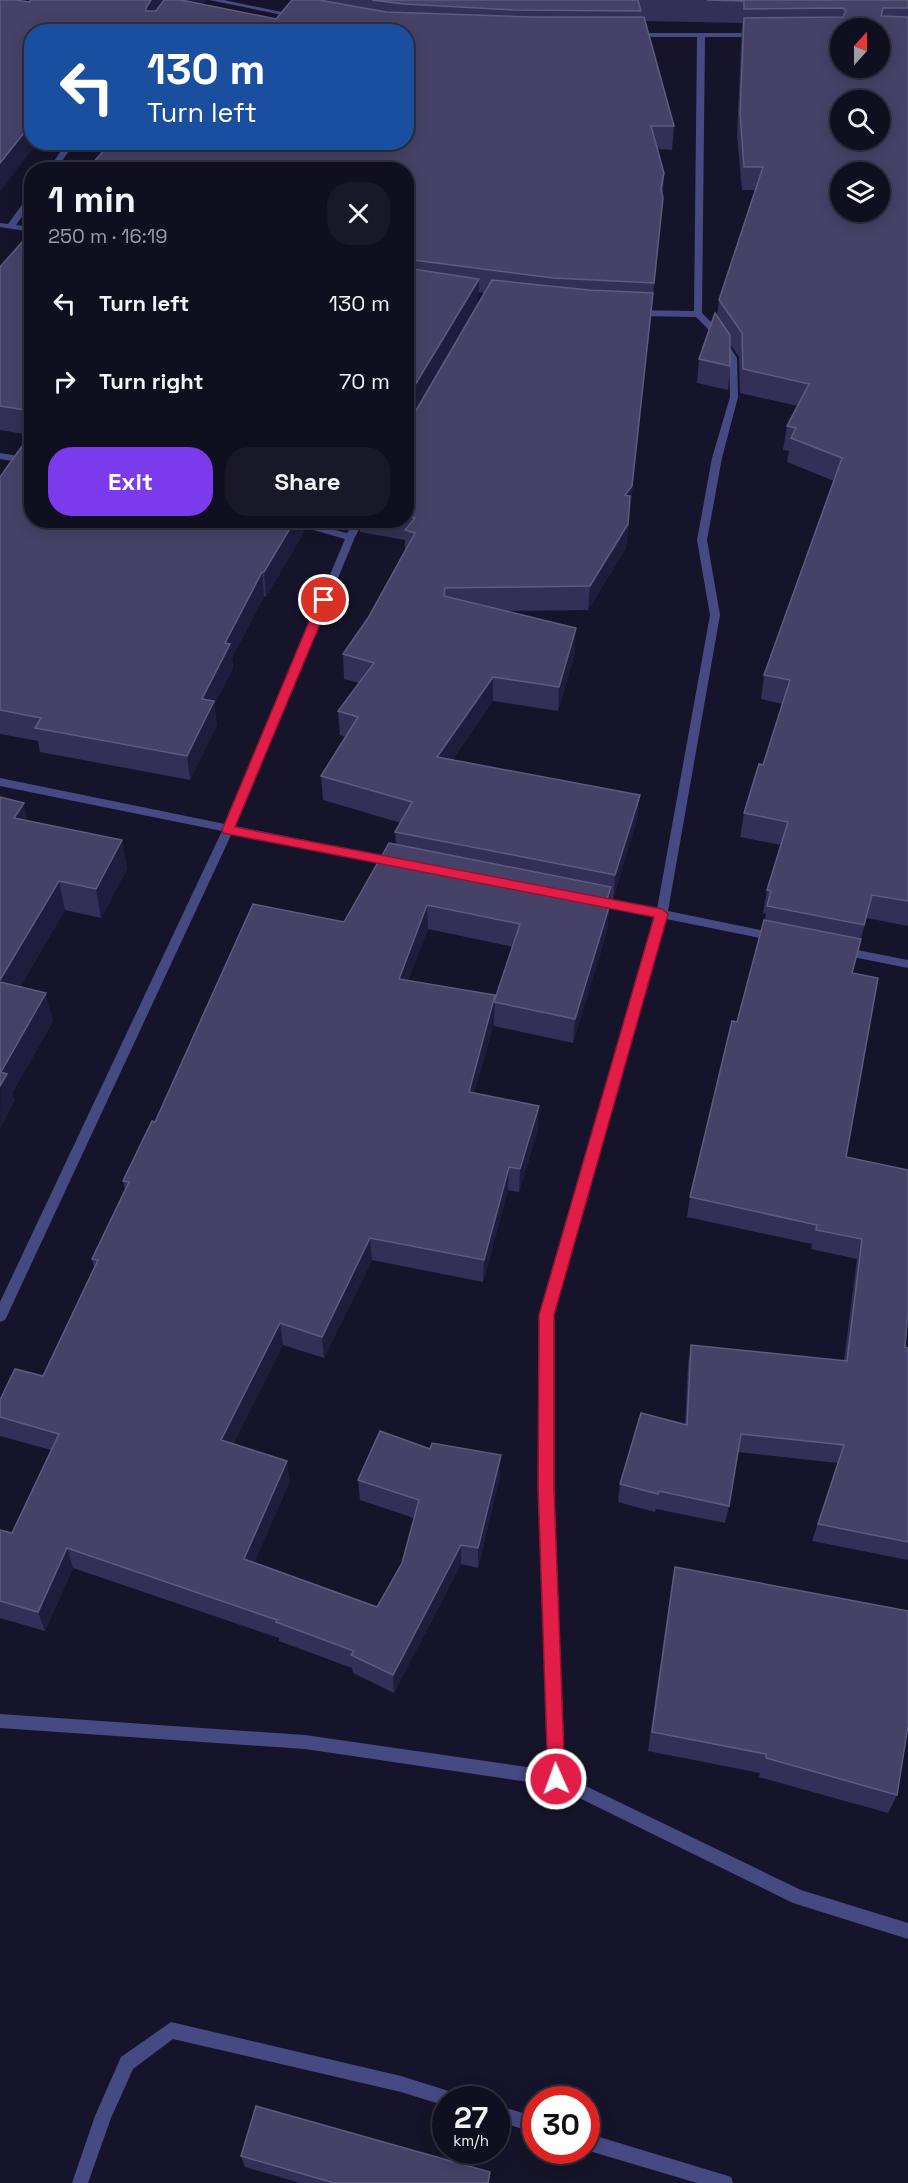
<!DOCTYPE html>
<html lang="en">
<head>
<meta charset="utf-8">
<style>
	:root { --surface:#100f20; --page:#191829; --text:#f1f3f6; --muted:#9c9ca5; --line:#302f3e; --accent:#7c3aed }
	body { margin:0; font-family:"Space Grotesk",sans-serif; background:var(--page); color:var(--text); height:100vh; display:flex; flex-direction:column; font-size:22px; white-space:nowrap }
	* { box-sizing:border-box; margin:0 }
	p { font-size:20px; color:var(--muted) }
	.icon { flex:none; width:33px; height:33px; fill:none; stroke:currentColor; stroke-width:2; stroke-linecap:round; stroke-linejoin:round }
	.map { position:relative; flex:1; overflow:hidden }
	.sheet { position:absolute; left:24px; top:162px; width:390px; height:366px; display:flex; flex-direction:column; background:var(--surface); border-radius:24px; box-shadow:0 3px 15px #0003,0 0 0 2px var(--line) }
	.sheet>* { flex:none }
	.hud { position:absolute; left:24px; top:24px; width:390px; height:126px; border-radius:24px; box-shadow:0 3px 15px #0003,0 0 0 2px var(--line); background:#1a4fa0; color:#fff; overflow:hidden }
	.needle { width:39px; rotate:21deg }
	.tools { position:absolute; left:830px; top:18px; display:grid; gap:12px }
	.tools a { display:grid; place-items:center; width:60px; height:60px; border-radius:50%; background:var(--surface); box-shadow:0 3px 15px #0003,0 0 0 2px var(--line); font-size:30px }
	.speed { position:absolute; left:432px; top:2086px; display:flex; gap:12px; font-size:30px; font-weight:700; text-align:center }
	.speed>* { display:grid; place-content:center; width:78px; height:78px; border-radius:50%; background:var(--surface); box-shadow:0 3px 15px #0003,0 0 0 2px var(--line); line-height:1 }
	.speed small { font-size:15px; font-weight:400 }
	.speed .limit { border:9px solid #d22; background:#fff; color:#111 }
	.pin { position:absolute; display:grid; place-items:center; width:51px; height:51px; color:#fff; margin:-26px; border:3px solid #fff; border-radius:50%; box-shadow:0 2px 6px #0007 }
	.me { position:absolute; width:66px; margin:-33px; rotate:358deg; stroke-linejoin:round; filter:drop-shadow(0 0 4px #0008) }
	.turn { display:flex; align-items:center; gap:21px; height:126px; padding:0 24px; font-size:27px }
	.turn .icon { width:78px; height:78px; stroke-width:2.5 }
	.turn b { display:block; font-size:42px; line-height:51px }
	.round { display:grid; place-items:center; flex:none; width:63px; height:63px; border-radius:24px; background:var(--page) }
	.summary { display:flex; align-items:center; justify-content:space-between; height:102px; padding:0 24px }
	h1 { font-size:36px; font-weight:600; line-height:45px }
	.button { display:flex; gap:12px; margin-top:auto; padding:12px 24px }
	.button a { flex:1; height:69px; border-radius:24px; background:var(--accent); color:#fff; font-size:24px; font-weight:600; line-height:69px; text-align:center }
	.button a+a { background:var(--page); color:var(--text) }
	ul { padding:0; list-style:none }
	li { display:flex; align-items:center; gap:18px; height:78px; padding:0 24px }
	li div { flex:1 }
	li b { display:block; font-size:22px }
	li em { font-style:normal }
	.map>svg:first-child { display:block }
</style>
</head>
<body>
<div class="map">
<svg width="908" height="2183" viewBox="0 0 908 2183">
	<rect width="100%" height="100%" fill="#16142a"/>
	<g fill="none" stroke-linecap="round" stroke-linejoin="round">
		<path fill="#454a83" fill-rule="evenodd" d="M209,0H224L301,16L297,18Z
			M631,33H758L762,35L758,37H705L702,313L719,330L737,358L738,397L722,458L707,540L720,615L668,911L775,933L781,937L775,941L666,919L554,1315L553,1488L563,1775L801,1890L908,1923V1939L793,1903L555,1786L305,1749L0,1728V1714L305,1735L548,1770L539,1488L540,1315L655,917L595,905L589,901L595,897L657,909L710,615L697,540L712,458L730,397L729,358L713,334L696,317L637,316L633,313L637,310L694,311L697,37H634L630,35Z
			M67,142H75L56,170H48Z
			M396,142H404L399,170H391Z
			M29,195H32V203L16,225L32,227V232L0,227V223L8,224Z
			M0,453L32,458V464L0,459Z
			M278,520H296L347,533L355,520H364L355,537L235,826L395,858L400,862L395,866L232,833L7,1316L5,1320L0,1322V1302L222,831L0,786V778L225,824L345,539Z
			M842,947L908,960V968L838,954L836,951Z
			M171,2022L401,2076L452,2092L458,2094L460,2100H446V2106L401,2092L173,2039L133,2069L111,2118L88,2183H72L95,2116L121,2057Z
			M496,2105L536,2117V2133L496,2121Z
			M586,2133L725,2175L731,2177L733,2183H697L586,2150Z"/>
	</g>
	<path fill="#332f56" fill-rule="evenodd" d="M292,0H908V926L867,918L858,948L852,973L846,1157L905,1347L908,1348V1560L812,1541L838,1463L738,1452L729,1506L725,1523L656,1509L655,1512L618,1502L620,1484L685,1425L688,1364L691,1345L844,1361L857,1259L811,1249L812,1244L687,1217L690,1197L765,920L766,914L763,913L767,890L781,845L740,837L744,813L763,765L783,704L761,699L764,675L834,481L787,462L789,451L783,450L787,426L798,406L740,393L739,357L730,344V366L728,390L697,383L699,359L717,316L719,300L755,190H742L737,136L742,23L644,21L674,126L672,150L657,149L664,173L661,222L626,548L588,610L507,611L575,652L558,711L493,701L452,760L640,795L637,819L613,899H610L607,931L573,1043L494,1026V1022L474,1093L538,1129L519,1192L508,1190L483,1282L372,1260L324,1358L283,1345L233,1444L290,1481L254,1562L377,1607L402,1563L414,1518L360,1500L358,1480L500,1476L478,1568L461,1564L394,1693L353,1673L352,1668L279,1641V1638L73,1568L45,1631L0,1618V1530L12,1533L51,1450L0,1436V1400L43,1376L94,1267L92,1259L125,1190L123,1181L155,1122L344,922L396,845L395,832L401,823L323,800L321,776L346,737L340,735L338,711L359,683L344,679L343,654L368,618L405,550V540L360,532V520H406V170H93L92,164L111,142H394L393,148L401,147L406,142V32L29,2L202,4L276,19ZM478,292L484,293L411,417L478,303ZM428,929L513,947L495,999L408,980Z
		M32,232V520H304L305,530L266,597L264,596L232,658L233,668L214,705L217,725L190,780L40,752L38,741L0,734V477L29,441L30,435L0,430V267Z
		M308,520H352L347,529Z
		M28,821L122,840L127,869L101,918L65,910L20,987L53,1021L12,1093L14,1101L0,1128Z
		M675,1567L897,1795L888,1813L759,1777L760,1773L648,1751L671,1589Z
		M241,2156L490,2183H300L245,2167Z"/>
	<path fill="#201c3d" d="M151,0H169L148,31L146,8Z
		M181,0H207L183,23Z
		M32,123V142H38L0,192V163Z
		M390,142H394L390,170L389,148Z
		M663,198L661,222L652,307L654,283Z
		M479,279L478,303L406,425V400Z
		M653,293L626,548L588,610L590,586L625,495Z
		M295,520H304L305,530L266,597L264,572Z
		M346,520H352L347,529Z
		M262,572L264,596L232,658L233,668L214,705L217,725L190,780L187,756L202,699L225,643Z
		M576,628L575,652L558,711L559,687Z
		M493,677V701L437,781V757Z
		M640,795L637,819L613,899L615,875Z
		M24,803L30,831L14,818Z
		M122,840L127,869L101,918L96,889Z
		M59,881L65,910L7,1009L0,985V980Z
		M611,887L607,931L573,1043L575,1019Z
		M427,905L428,929L400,1002L399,979Z
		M46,993L53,1021L12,1093L14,1101L0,1128L1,1072Z
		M495,995L494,1022L468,1115L469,1092Z
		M539,1106L538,1129L519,1192L520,1169Z
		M509,1167L508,1190L483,1282L484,1260Z
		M370,1238L372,1260L324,1358L322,1337Z
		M280,1323L283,1345L225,1461L221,1440Z
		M501,1455L500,1476L478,1568V1548Z
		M287,1461L290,1481L248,1578L244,1559Z
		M461,1545V1564L394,1693L393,1675Z
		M67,1548L73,1568L45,1631L38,1612Z"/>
	<path fill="#464267" stroke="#5e5b7f" stroke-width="1.5" fill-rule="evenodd" d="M0,0H16L29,2L31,0H151L146,8V11H156L164,0H181L276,19L292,0H319L386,12L533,17H644L674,126H651L664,173L661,189L663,198L654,283L553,278L406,259V170H101L104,166L92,164L111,142H390L389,148L401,147V142H406V32H32V123L0,163Z
		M372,0H638L641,11L513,10L404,4Z
		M707,0H908V8H883L881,16L908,17V901L872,895L864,925L767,906L771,891L767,890L788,822L744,813L759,764L763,765L790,680L764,675L842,458L791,438L796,428L787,426L809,384L743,369L742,333L719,300L763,167H744L740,113L744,18L843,17L846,11L843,8L744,9V1ZM840,28H879V68H840ZM840,100H879V140H840ZM840,172H879V212H840Z
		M31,232H32V411L0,406V267Z
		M406,268L479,279L406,400Z
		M492,280L589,290L653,293L632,486L625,495L630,496L628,524L590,586L445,588L444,596L576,628L559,687L493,677L437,757L640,795L615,875L395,832L412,802L321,776L358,717L338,711L374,663L343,654L368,618L415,533L405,530L415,518L406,516V419L413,416Z
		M715,313L730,335V366L699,359Z
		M32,432V520H295L264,572H262L225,643L230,644L202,699L214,701L187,756L35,728L41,718L0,710V477L25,442L29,441L30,434Z
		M0,797L24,803L14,818L122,840L96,889L59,881L0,980Z
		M389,843L611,887L605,906L609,907L575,1019L494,1002L520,924L427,905L399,979L495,995L469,1092L539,1106L520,1169L509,1167L484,1260L370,1238L322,1337L280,1323L221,1440L287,1461L244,1559L377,1607L402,1563L419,1500L358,1480L380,1431L430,1449L432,1443L501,1455L478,1548L461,1545L393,1675L351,1655L354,1651L276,1622L277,1620L67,1548L38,1612L0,1601V1530L12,1533L59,1434L0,1417V1400L15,1369L43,1376L98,1260L92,1259L129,1182L123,1181L152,1121L155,1122L253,904L344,922Z
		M764,920L861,939L852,973L878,978L846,1157L908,1170V1310L905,1347L908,1348V1542L818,1524L844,1445L741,1434L729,1506L659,1491L658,1494L620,1484L641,1413L687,1425L691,1345L847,1361L862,1239L816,1230L817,1225L690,1197L732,1021L737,1022Z
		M0,982L46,993L1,1072L7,1074L0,1086Z
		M675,1567L908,1611V1726L897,1795L766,1758V1754L652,1732Z
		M256,2106L490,2172L488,2183H334L241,2156Z"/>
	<path fill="#e11d48" stroke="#92132f" stroke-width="1.5" d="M324,596L330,600L235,827L662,909L668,914L554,1315V1488L565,1779L562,1785L556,1787L550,1785L548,1779L538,1488L539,1315L654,917L223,833L222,830L318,600Z"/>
</svg>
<div class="tools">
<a><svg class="needle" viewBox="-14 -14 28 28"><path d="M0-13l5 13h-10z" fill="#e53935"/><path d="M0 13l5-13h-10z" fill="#9c9ca5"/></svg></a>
<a><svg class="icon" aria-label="search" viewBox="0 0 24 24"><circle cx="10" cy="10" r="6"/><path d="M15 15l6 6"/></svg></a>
<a><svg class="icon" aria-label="layers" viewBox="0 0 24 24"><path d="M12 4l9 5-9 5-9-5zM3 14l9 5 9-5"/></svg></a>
</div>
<div class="speed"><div>27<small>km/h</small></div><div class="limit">30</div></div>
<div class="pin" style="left:324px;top:600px;background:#d93025"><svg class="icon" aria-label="arrive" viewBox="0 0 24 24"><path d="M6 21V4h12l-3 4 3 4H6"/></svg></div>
<svg class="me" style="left:556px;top:1779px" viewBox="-20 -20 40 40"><circle r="17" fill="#e11d48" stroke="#fff" stroke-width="3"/><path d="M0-11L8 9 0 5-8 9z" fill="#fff"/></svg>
<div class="hud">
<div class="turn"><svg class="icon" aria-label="left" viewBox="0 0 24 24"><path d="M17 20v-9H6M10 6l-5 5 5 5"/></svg><div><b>130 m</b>Turn left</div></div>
</div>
<section class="sheet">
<div class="summary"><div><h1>1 min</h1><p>250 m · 16:19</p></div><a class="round"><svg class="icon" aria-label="close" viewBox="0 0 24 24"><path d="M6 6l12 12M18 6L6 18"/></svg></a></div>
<ul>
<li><svg class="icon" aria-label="left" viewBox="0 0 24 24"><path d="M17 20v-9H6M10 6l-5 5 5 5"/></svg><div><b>Turn left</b></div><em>130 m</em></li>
<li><svg class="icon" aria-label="right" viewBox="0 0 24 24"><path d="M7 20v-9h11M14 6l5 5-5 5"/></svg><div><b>Turn right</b></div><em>70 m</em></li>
</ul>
<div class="button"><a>Exit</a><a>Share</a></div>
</section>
</div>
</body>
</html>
